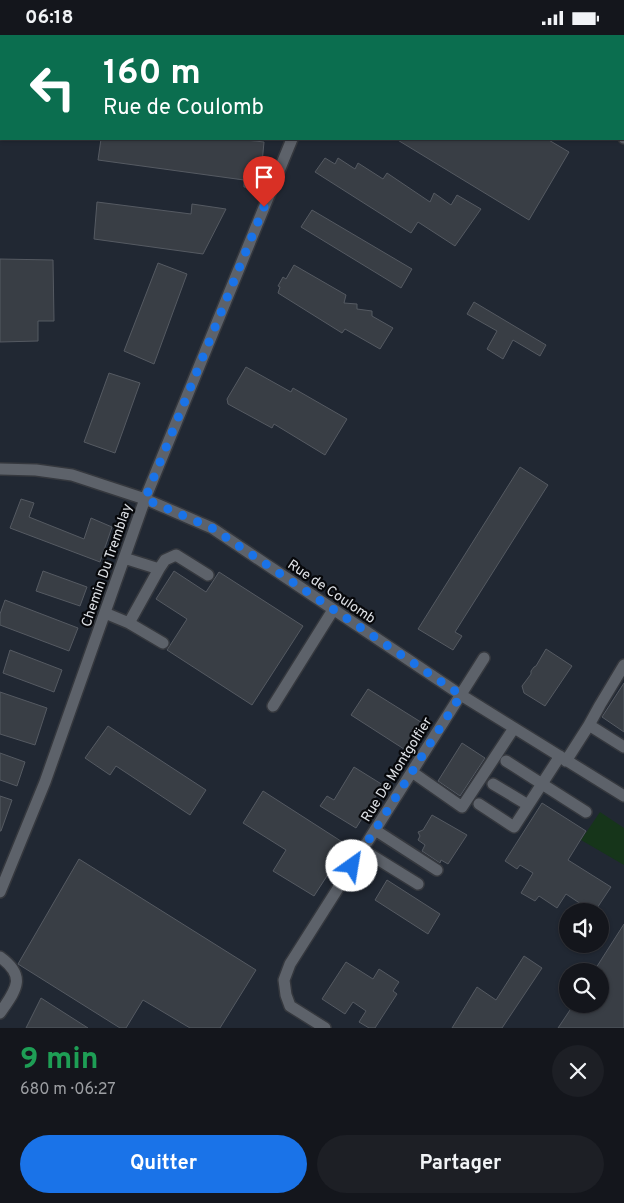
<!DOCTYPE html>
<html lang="fr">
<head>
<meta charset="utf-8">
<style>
	:root { --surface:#14161c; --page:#1d1f25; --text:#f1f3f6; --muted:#9d9fa3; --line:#33353b; --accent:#1a73e8 }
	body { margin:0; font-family:Overpass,sans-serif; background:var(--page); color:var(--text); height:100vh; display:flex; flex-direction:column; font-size:19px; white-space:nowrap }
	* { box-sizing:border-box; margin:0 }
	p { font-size:16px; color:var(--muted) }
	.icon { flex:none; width:28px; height:28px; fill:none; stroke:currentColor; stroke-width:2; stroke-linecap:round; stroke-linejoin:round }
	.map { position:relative; height:993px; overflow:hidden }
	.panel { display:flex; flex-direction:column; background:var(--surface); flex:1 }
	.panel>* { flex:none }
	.hud { position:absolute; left:0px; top:0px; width:625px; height:105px; box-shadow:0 1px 4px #0004,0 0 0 1px var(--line); background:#0b6e4f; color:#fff; overflow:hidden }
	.buttons { position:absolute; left:559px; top:868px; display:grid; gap:10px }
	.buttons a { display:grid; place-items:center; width:50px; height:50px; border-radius:50%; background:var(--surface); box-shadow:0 1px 4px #0004,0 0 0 1px var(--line); font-size:25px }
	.pin { position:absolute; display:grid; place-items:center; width:42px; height:42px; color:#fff; margin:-51px -21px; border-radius:50% 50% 50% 0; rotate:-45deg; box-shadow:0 0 5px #0007 }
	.pin .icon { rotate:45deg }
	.me { position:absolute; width:55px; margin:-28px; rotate:32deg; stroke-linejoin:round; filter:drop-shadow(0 0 4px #0008) }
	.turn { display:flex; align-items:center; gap:18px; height:105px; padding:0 20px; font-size:22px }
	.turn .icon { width:65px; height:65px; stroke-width:2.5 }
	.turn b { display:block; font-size:35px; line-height:42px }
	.round { display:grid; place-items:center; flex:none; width:52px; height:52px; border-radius:26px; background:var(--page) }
	.head { display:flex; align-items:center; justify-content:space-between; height:85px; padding:0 20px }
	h1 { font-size:30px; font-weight:700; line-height:38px; color:#1e9e55 }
	.cta { display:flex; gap:10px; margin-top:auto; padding:10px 20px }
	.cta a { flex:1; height:58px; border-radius:30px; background:var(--accent); color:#fff; font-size:20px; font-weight:700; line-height:58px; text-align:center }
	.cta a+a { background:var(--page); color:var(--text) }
	.status { display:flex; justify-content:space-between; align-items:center; height:35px; padding:0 25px; background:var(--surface); direction:ltr }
	.status svg { height:14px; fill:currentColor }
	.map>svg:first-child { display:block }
</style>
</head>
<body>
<div class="status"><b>06:18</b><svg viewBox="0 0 49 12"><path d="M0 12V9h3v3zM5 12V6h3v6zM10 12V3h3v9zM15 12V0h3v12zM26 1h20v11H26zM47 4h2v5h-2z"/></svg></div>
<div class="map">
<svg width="624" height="993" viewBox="0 0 624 993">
	<rect width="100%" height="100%" fill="#1a1e25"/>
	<path fill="#212833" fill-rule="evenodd" d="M0,0H624V993H0ZM1,1H624V104H1ZM568,876H600V909H568ZM568,936H600V969H568Z"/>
	<path fill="#16351a" d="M600,777L624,793V830L581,805Z"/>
	<path fill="#393e45" stroke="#555a62" d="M101,104H237L264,107L261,139L256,138L254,153L244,152V145L98,125Z
		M396,104H547L569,117L529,185Z
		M325,123L335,129L338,123L355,134L358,128L383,144L387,138L430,167L434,158L451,170L457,160L481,174L455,211L418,187L411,198L315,137Z
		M97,167L191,179L192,169L226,174L203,219L94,204Z
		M312,175L412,234L401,253L301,192Z
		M0,224L53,225L54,286H38V306L0,307Z
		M158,228L187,239L154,329L124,316Z
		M294,230L346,260L344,268L357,269V274L372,276V281L393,293L380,314L345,294L342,298L278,258L280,252L278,251L283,242L286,244Z
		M474,267L546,310L540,321L513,305L503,324L487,314L497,296L467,279Z
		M246,332L291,357L293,353L347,384L325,420L274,389L272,393L228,369L227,364Z
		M109,338L140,348L115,418L84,407Z
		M520,432L548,450L455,597L462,601L453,615L418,594Z
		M21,464L34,468L29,482L84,504L91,483L112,492L100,527L10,493Z
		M43,536L87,552L80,571L36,556Z
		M174,536L206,557L219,537L303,591L252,670L167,615L187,584L156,564Z
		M5,565L78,593L69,616L0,590V579Z
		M546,614L572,631L545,671L524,658L522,651L531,639V636L534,632L536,631Z
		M10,615L62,635L54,657L3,638Z
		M624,648V697L602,682Z
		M368,654L424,689L407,716L351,680Z
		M0,657L47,673L35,710L0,699Z
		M108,691L206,755L190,780L116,731L110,740L85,723Z
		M462,708L485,723L460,761L438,746Z
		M0,718L25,727L17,751L0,745Z
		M354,732L383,750L356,793L320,771L327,761L334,765Z
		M263,756L347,810L314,861L273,836L286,815L243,788Z
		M0,761L12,765L1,796H0Z
		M542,768L586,796L568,825L611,852L595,876H581L584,871L566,859L557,873L539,861L535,866L521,858L533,838L520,830L517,834L505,826Z
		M432,780L467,800L448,829L441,825L440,828L422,816L425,810L418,805L420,801L418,797L423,795Z
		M79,824L256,935L220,993H190L143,965L126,993H120L18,929Z
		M387,845L440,879L428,899L375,865Z
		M624,889V993H558L574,969H600V936H594Z
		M524,921L542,933L502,993H452L477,952L496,965Z
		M346,927L373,944L379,934L399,947L393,956L397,959L375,993H369L359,987L366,976L353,967L345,979L322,964Z
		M41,963L88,993H26Z"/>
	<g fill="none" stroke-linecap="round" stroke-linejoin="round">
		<g stroke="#35383e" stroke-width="14">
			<path id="minor" d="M450,0L452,1
				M333,1L334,0
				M624,102V103
				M0,434L36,435L72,440L145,464L212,493L461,660L624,761
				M159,534L165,525L176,520L208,540
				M105,578L129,588L159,534L124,523
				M129,588L163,608
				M273,671L333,575
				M589,690L600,670L624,630
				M506,726L586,777
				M566,726L589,690L624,712
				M412,737L462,772L514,693
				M493,749L528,770
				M479,769L514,792L560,721
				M375,795L437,835
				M363,815L418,849
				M0,857L45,747L145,464L292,104
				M0,922C28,942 15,956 0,978
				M325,993L290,971L286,960L284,945L290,929L484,623"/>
		</g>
		<use href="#minor" stroke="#5d626a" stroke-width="11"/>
	</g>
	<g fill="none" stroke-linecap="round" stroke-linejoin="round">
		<path stroke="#1a73e8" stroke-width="9" stroke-dasharray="0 16.2" d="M264,172L145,464L212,493L461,660L352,831"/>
	</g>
	<g text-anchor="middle" stroke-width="4.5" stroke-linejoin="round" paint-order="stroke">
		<g font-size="14" fill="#dee1e6" stroke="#07080b">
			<text transform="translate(106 530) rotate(-71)" y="5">Chemin Du Tremblay</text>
			<text transform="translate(332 556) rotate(34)" y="5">Rue de Coulomb</text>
			<text transform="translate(396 734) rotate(-58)" y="5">Rue De Montgolfier</text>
		</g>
	</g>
</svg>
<div class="buttons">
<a><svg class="icon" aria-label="sound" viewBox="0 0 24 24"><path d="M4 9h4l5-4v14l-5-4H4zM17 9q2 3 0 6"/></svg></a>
<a><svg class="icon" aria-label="search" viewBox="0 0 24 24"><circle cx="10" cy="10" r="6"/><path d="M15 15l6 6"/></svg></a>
</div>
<div class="pin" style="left:264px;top:172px;background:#d93025"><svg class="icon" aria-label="arrive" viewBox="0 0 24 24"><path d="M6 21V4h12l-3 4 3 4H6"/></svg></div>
<svg class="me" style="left:352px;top:831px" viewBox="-20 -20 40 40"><circle r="19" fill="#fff"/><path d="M0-13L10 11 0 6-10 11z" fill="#1a73e8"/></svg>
<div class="hud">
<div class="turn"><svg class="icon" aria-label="left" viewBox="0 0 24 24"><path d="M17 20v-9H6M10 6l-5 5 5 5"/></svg><div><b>160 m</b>Rue de Coulomb</div></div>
</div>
</div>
<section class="panel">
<div class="head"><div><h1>9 min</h1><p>680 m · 06:27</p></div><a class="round"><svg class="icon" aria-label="close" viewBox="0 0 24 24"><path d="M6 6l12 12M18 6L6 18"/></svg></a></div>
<div class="cta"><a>Quitter</a><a>Partager</a></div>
</section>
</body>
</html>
